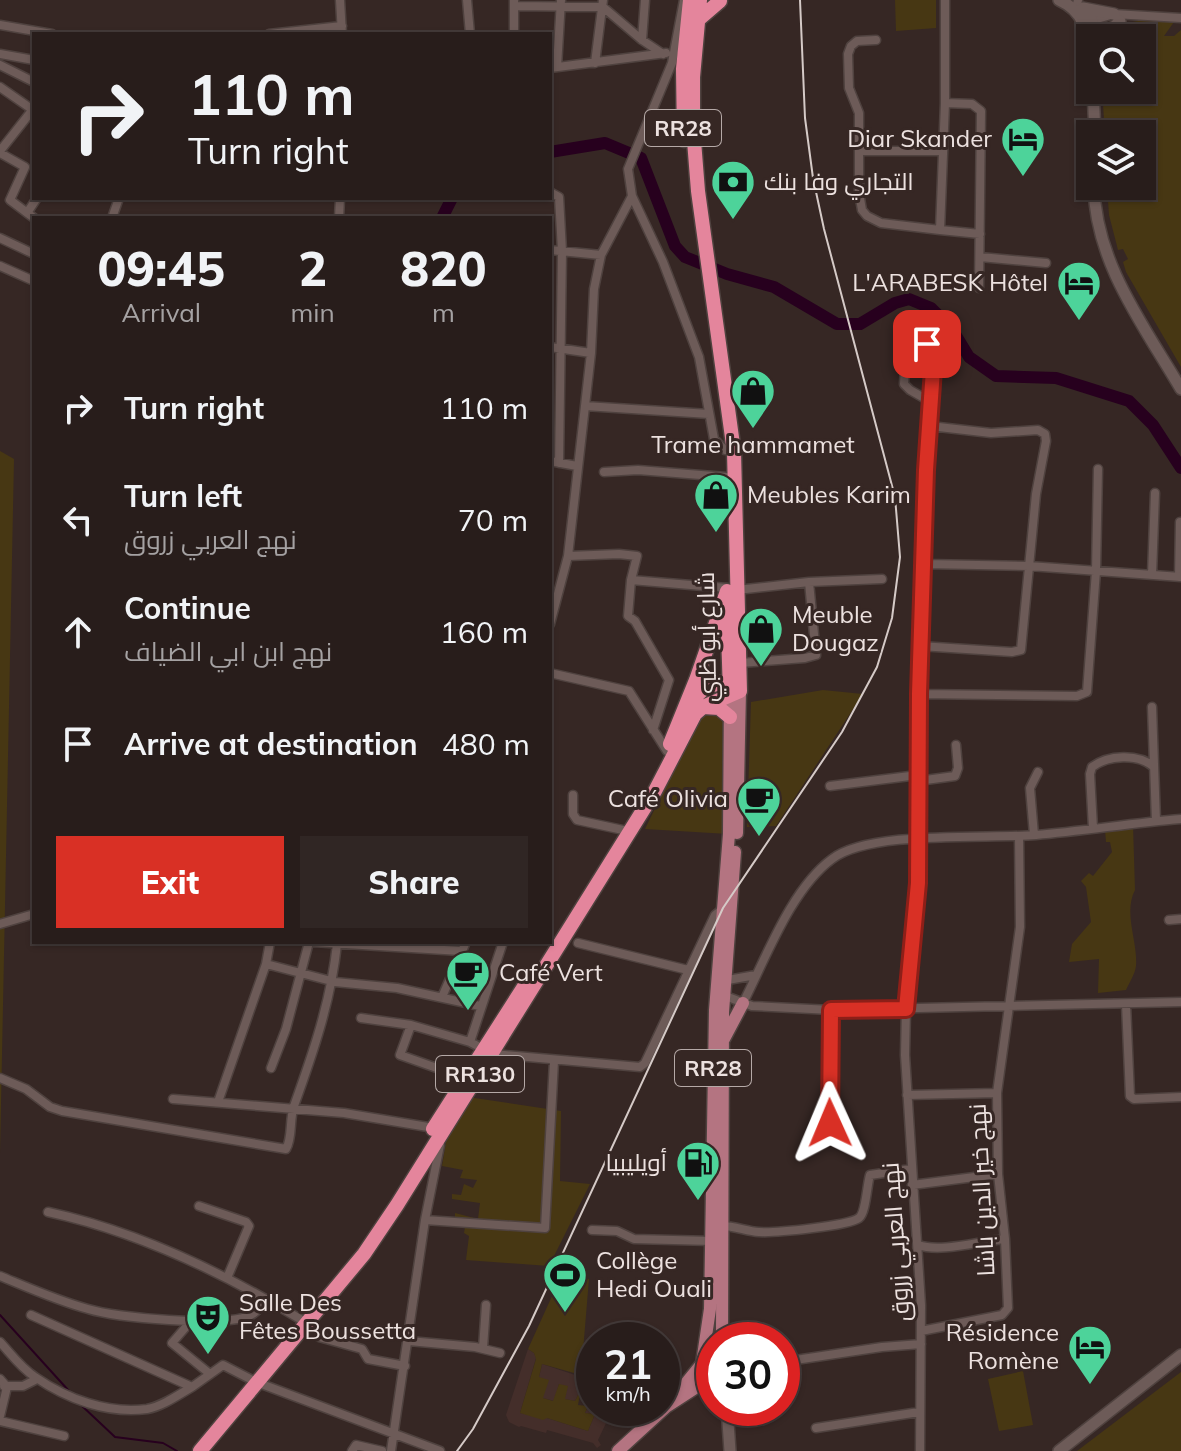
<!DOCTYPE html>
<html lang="en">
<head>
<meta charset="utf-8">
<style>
	:root { --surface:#281d1b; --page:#302624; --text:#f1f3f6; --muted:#a5a2a3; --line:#443b3a; --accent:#d93025 }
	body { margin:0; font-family:Mulish,Cairo,sans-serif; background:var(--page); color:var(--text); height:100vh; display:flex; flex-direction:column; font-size:30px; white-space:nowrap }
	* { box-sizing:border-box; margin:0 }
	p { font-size:26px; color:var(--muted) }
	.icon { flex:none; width:44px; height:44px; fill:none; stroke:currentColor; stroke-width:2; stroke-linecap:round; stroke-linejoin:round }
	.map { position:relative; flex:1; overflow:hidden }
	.panel { position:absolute; left:32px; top:216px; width:520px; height:728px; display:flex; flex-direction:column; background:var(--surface); border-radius:0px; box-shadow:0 2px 6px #0004,0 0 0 2px var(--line) }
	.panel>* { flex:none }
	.top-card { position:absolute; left:32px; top:32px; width:520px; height:168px; border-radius:0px; box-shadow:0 2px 6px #0004,0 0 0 2px var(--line); background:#281d1b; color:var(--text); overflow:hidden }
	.fabs { position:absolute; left:1076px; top:24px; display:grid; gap:16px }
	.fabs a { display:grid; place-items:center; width:80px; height:80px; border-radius:0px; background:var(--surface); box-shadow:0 2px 6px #0004,0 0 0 2px var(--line); font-size:40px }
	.speed { position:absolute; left:576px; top:1322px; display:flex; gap:16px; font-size:40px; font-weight:700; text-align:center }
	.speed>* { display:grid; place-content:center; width:104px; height:104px; border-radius:50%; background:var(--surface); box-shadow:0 2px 6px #0004,0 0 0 2px var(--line); line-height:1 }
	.speed small { font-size:20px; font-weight:400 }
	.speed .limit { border:12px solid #d22; background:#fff; color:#111 }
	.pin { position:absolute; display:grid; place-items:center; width:68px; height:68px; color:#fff; margin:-34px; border-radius:16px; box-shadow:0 4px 12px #0006 }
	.me { position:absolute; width:88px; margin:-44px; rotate:359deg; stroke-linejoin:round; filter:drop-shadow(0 0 6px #0008) }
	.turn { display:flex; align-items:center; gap:28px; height:168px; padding:0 24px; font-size:36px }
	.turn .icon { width:104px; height:104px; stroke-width:2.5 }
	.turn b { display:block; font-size:56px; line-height:68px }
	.eta { display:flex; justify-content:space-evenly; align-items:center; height:136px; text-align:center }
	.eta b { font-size:48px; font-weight:800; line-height:56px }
	.primary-button { display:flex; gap:16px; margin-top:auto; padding:16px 24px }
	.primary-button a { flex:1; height:92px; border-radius:0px; background:var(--accent); color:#fff; font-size:32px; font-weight:800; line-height:92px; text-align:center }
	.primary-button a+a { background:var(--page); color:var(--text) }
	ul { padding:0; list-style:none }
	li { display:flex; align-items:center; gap:24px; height:112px; padding:0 24px }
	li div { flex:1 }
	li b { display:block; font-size:30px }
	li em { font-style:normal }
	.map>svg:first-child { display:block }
</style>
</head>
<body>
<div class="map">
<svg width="1181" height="1451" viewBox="0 0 1181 1451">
	<rect width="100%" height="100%" fill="#362724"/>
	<path fill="#442e2a" d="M528,1349L534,1353L536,1358L520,1413L547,1418L588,1431L595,1414L585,1413L588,1406L594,1405V1408L609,1409L605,1418L608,1419L598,1440L601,1445L597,1448L593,1443L547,1430L546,1433L521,1426L519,1427L509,1422L506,1415Z
		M542,1364L581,1377L578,1387L581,1389L575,1401L564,1399L559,1384L554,1401L543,1398L539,1377Z"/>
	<path fill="#473713" d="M895,0H936V28L896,31Z
		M1139,21L1174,22L1164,36H1174L1181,30V367L1126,272L1123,262L1128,259L1123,249L1118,250L1109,215L1107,186H1142V134H1105L1102,90H1142V38H1105L1125,23Z
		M0,451L14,459L0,1154Z
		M823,690L863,694L776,826L747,827L751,702Z
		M706,703L724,709L728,834L645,829Z
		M1133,825L1135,890C1123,913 1138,942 1136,966C1135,974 1129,983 1126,990L1098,993L1099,959L1069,962L1072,944L1091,922L1086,887L1081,881L1089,873L1093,876L1112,852L1110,842H1106L1105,830Z
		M468,1097L561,1111L560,1181L590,1184L549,1266L466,1260L469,1236L464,1233L465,1227L455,1226V1213L478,1219L480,1203L452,1199V1194L461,1195L464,1184L473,1188L477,1180L460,1178L463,1170L442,1166L446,1142Z
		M562,1274L589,1279L581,1375L542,1364L539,1377L549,1380L543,1398L553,1401L559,1384L568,1386L565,1399L575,1401L581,1389L578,1405L588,1406L585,1413L595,1414L588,1431L547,1418L543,1420L520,1413L536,1359L534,1353L528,1349Z
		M1023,1371L1033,1425L999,1431L988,1379Z
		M1181,1372V1451H1077Z"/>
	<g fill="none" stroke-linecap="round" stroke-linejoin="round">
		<path stroke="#27001e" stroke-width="2" d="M0,1315L69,1391
			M81,1405L115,1437L163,1443L177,1451"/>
		<path stroke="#27001e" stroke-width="12" d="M550,152L605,143L641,158L675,246L685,257L727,274L774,287L837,324H860L895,303L909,299L931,308L952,329L969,357L996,376L1056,378L1129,401L1153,425L1181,468
			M442,218L452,198"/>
		<g stroke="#4f423f" stroke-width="11">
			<path id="street" d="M340,0L342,34
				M467,0L470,34
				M514,0V6L603,7L642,40L663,54
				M684,0L672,63L628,169L632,196L663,262L699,357L714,439L725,450
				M945,0V103L940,230L980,234
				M1077,4L1078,0
				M1087,22L1114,14L1181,18
				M0,25L52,34
				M269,34L342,26
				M514,34V6
				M642,40L645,0
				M876,40L857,41L851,46L848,54L849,88L859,113V193L862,210L867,216L881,223L940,230
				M0,54L34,60
				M595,63L603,0
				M0,65L34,82
				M557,67L561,0
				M550,68L666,53
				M0,87L33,110
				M945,103L972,104L981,111L979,288
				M0,151L34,108
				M860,151H943
				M0,153L25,167L10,200L34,218
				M550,192L559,197L562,251L559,463
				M27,213L37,198
				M112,218L119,198
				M339,218L340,198
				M0,238L34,254
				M550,250L601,255
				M980,257L1046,263
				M0,266L34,281
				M550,347L591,353
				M585,406L709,414
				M550,461L577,466
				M604,472L638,470L726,477
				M568,556L619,554L637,556L631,580L628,616L635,621L669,680L653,730
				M925,564L1029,566L1181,577
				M1152,575L1155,493
				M1179,577L1180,522
				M631,580L727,588
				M737,590L809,582L882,579
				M550,624L568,556L591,353L594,289L601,255L632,196
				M920,646L1012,652L1021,650L1036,494L1046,441L1045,434L1038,430L991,433L930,426
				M740,663L805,658L816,655L809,582
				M550,673L629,691L667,751
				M919,694L1077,696L1087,692L1096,571L1098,469
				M1152,707L1156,821
				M918,781L955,776L958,768L956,745
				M830,786L918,775
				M573,795V814L577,820L623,830
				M1093,828L1090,774L1092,767C1108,755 1138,753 1154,767
				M1034,835L1030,788L1038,772
				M1169,920L1181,919
				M0,924L34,914
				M313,942L461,951
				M503,942L470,1042L493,1054L640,1067L645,1063L715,915L725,907
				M578,943L688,970
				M266,964L335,982L397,988L480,1006
				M722,981L756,975
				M720,994L752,1006L831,1010L1181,1002
				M442,997L466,942
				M743,1003C766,958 791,889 832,859C870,830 986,839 1036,835C1084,831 1132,823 1181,819
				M1126,1004L1130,1096L1134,1099L1181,1097
				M361,1018L411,1025L470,1042
				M411,1025L400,1055L465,1078
				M271,1068L286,1029L309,942
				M0,1078L26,1089L50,1107L62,1111L286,1149C293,1137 289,1120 294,1106C313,1053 331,1001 337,944
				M907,1095L997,1093
				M173,1099L344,1113L434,1128
				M218,1102L266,964L270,942
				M830,1123L831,1010
				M912,1185L998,1174
				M199,1206L246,1222L249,1226L227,1278
				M48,1212C136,1231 222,1272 300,1319
				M425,1220L545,1228L554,1061
				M722,1226C735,1226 746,1231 759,1232C775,1233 848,1226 859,1218C866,1213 867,1184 870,1175L911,1169
				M592,1230L617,1231L634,1239L712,1241
				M918,1245C941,1253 979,1241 1005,1239
				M0,1276C29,1288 58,1301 88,1309C117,1318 222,1327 249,1316C257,1313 262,1305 268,1299
				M31,1315L192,1387L223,1365L256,1382L440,1451
				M191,1321L172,1343L210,1374
				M921,1331L1002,1315L1008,1308L1005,1239L998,1174L997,1093L1020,927L1019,836
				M319,1337L362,1349L368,1359L405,1366
				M409,1341L475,1347L500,1353
				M0,1342C11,1354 21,1368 35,1377C67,1399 107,1414 147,1409C163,1406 178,1395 192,1387
				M483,1348L486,1305
				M782,1362L882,1347L921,1344
				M0,1379L7,1387L0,1416
				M4,1386H23L37,1379
				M0,1421L64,1436
				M816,1428L919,1412
				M352,1451L356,1445L382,1451
				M391,1451L425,1220L440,1145
				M920,1451L921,1305L905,1055L906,1009L918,883L919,694L926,470L934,355L930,346L916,342L906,351L904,384L910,390L931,402"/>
		</g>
		<g stroke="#4f423f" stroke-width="14">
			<path id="secondary" d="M1059,0C1086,12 1087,33 1090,60
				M1083,8L1114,14
				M1084,10L1092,21L1096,38
				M1102,38L1120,21
				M1093,90L1095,134
				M1094,186C1095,262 1144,326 1181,389
				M708,1382L714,1397
				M727,1408L730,1451
				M1059,1451L1181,1355"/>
		</g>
		<g stroke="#4f423f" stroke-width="15">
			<path id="primary" d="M737,833L740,691
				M724,1039L743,1003
				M722,1340L723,1012L735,852
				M702,1363L710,1309L715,1010L729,834L730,693
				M674,1398L700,1366
				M618,1451L666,1407L706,1381"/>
		</g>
		<g stroke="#4f423f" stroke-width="17">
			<path id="highway" d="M698,20L720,1
				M684,140L683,69L690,0
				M727,602L730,693
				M691,701L706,687L735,679
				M703,707L719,708L730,717
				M670,744L696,680L727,591
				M433,1129L525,985
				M200,1451L364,1254L397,1205L655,791L695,714L703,707L740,691L734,452L698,191L693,128V77L700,0"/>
		</g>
		<use href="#street" stroke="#6d5b58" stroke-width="8"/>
		<use href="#secondary" stroke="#6d5b58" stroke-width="11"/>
		<use href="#primary" stroke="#b47481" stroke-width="12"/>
		<use href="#highway" stroke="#e4859c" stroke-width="14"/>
		<path stroke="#d5cac7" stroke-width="2" d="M457,1451L473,1429L529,1326L723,908L842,732L877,667L892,618L900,557L895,497L824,229L813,178L805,118L800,0"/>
	</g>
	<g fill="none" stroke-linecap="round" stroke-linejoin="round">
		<g stroke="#8d1f18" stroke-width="20">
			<path id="route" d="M830,1123L831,1010L906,1009L918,883L919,694L926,470L934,355L927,344"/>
		</g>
		<use href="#route" stroke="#d93025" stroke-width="14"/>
	</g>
	<defs>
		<g id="hotel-pin" transform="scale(2.3)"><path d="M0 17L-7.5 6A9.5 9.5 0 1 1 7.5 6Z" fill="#4dd39a" stroke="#362724"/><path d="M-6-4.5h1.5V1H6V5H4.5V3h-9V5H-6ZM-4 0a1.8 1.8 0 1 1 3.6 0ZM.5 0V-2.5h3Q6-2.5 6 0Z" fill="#111"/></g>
		<g id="bank-pin" transform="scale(2.3)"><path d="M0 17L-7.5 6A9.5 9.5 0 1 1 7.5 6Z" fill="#4dd39a" stroke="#362724"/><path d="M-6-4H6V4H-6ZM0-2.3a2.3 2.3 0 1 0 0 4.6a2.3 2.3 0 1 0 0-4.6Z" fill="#111"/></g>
		<g id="shop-pin" transform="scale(2.3)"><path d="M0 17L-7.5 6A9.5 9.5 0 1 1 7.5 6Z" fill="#4dd39a" stroke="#362724"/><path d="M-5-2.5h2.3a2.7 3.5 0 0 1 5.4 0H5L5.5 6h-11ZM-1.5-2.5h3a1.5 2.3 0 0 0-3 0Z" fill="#111"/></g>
		<g id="cafe-pin" transform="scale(2.3)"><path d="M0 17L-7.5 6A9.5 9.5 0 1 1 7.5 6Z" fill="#4dd39a" stroke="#362724"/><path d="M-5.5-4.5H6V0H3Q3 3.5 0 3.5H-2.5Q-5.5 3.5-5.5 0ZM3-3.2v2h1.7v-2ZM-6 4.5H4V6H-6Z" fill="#111"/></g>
		<g id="fuel-pin" transform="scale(2.3)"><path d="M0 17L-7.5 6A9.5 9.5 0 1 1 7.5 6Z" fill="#4dd39a" stroke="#362724"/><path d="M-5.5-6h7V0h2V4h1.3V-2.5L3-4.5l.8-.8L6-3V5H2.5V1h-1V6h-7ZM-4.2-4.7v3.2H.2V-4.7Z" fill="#111"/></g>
		<g id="stadium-pin" transform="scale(2.3)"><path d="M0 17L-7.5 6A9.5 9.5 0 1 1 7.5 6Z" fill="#4dd39a" stroke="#362724"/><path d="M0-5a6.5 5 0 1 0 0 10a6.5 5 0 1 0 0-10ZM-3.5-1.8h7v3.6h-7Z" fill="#111"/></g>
		<g id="theatre-pin" transform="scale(2.3)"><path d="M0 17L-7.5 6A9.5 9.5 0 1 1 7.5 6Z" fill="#4dd39a" stroke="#362724"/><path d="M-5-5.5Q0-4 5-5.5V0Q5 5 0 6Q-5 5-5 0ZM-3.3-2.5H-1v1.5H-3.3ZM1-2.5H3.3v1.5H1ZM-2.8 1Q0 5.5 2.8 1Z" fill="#111"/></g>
	</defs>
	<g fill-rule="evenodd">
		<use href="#hotel-pin" x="1023" y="139"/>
		<use href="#bank-pin" x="733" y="182"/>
		<use href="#hotel-pin" x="1079" y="283"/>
		<use href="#shop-pin" x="753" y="391"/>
		<use href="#shop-pin" x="716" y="495"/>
		<use href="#shop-pin" x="761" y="629"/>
		<use href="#cafe-pin" x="759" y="799"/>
		<use href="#cafe-pin" x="468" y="973"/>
		<use href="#fuel-pin" x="698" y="1163"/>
		<use href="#stadium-pin" x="565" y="1275"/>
		<use href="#theatre-pin" x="208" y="1317"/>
		<use href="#hotel-pin" x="1090" y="1347"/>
	</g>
	<g text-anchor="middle" stroke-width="6" stroke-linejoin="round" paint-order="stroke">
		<g fill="#362724" stroke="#b5a9a7" stroke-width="2">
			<rect x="645" y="110" width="76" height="36" rx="6"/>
			<rect x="675" y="1050" width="76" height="36" rx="6"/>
			<rect x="436" y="1056" width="88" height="36" rx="6"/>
		</g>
		<g font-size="22" font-weight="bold" fill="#ece1df">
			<text x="683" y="136">RR28</text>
			<text x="713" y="1076">RR28</text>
			<text x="480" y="1082">RR130</text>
		</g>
		<g font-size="24" fill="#ece1df" stroke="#362724" text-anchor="start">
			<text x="992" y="147" text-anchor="end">Diar Skander</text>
			<text x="764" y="190">التجاري وفا بنك</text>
			<text x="1048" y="291" text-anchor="end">L'ARABESK Hôtel</text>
			<text x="753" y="453" text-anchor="middle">Trame hammamet</text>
			<text x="747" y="503">Meubles Karim</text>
			<text x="792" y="623">Meuble<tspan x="792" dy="28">Dougaz</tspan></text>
			<text x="728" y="807" text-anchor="end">Café Olivia</text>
			<text x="499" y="981">Café Vert</text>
			<text x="667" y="1171" text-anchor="end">أويليبيا</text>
			<text x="596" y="1269">Collège<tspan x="596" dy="28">Hedi Ouali</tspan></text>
			<text x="239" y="1311">Salle Des<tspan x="239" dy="28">Fêtes Boussetta</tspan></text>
			<text x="1059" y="1341" text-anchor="end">Résidence<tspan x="1059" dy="28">Romène</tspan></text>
		</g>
		<g font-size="24" fill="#ece1df" stroke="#362724">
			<text transform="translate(707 637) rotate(-91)" y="8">شارع أبو ظبي</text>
			<text transform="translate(982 1190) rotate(-93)" y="8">نهج خير الدين باشا</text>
			<text transform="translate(896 1242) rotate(-94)" y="8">نهج العربي زروق</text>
		</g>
	</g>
</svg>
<div class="fabs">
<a><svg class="icon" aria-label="search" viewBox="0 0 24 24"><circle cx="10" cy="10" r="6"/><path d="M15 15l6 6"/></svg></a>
<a><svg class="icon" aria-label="layers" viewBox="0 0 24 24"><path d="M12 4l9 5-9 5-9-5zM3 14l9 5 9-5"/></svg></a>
</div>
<div class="speed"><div>21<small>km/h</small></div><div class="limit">30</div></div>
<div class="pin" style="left:927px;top:344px;background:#d93025"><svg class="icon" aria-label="arrive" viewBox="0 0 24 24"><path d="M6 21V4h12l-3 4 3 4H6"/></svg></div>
<svg class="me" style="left:830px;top:1123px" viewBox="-20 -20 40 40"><path d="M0-17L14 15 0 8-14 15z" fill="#d93025" stroke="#fff" stroke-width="4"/></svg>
<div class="top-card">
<div class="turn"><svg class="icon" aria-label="right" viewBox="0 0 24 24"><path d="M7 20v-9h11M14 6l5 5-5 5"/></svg><div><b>110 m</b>Turn right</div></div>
</div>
<section class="panel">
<div class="eta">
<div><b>09:45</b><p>Arrival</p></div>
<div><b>2</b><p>min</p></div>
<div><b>820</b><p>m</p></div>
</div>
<ul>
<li><svg class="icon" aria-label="right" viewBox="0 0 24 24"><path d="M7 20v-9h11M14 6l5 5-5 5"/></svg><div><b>Turn right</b></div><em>110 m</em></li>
<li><svg class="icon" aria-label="left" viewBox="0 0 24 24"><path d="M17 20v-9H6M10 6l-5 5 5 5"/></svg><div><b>Turn left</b><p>نهج العربي زروق</p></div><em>70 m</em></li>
<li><svg class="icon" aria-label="ahead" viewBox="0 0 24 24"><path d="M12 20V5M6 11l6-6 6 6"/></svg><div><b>Continue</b><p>نهج ابن ابي الضياف</p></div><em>160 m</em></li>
<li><svg class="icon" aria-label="arrive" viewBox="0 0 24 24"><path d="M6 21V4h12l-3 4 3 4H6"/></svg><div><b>Arrive at destination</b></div><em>480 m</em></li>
</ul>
<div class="primary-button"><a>Exit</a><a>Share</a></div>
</section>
</div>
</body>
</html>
